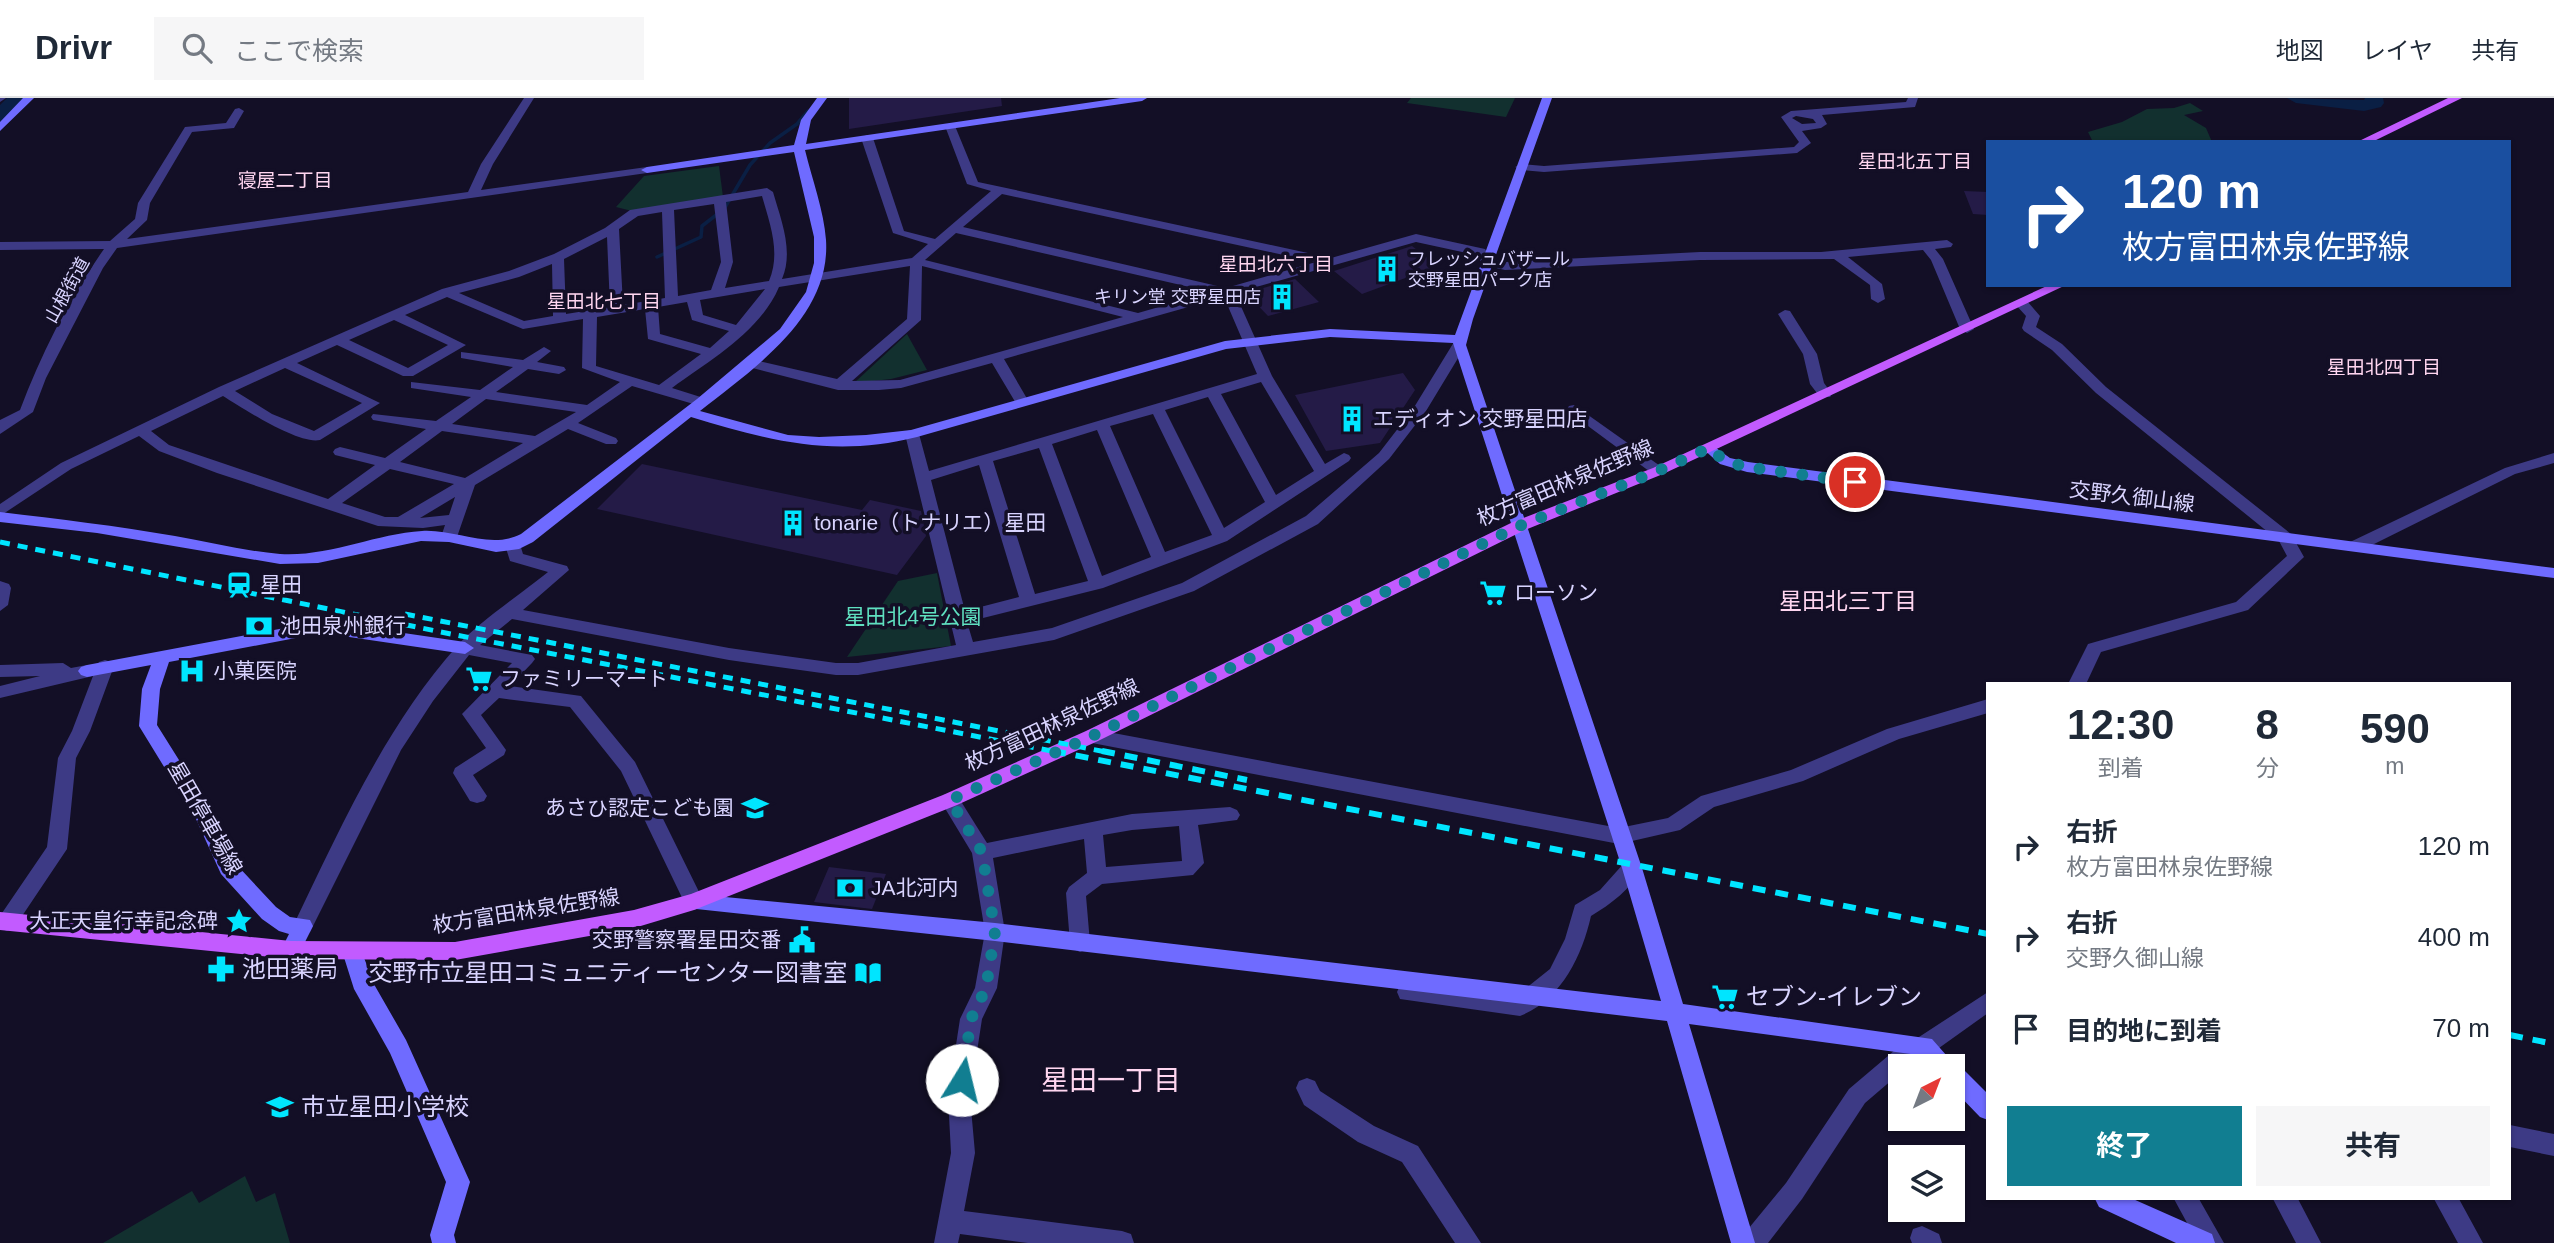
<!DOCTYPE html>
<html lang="ja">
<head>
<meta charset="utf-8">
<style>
	:root { --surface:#fff; --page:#f6f6f7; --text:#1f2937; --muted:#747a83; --line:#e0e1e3; --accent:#117e91 }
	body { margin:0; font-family:Helvetica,"Noto Sans JP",sans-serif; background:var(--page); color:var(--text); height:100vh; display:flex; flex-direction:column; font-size:26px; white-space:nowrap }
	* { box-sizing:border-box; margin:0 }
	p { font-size:23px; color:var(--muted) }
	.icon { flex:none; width:38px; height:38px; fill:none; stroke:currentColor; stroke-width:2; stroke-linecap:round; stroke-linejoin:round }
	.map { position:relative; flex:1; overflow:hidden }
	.details { position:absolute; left:1986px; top:584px; width:525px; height:518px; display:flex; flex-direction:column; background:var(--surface); border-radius:0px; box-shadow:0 2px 5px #0004 }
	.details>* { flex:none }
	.guide { position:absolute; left:1986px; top:42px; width:525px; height:147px; border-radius:0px; box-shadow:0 2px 5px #0004; background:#1a4fa0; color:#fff; overflow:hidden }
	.needle { width:46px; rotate:42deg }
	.fabs { position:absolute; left:1888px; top:956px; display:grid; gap:14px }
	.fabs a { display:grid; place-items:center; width:77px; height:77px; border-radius:0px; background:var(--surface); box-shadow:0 2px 5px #0004; font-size:35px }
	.pin { position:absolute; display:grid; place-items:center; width:60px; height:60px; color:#fff; margin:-30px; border:4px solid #fff; border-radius:50%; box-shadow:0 2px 7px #0007 }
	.me { position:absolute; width:77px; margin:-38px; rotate:9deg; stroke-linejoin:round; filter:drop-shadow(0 0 5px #0008) }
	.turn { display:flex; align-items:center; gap:24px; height:147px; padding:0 21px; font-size:32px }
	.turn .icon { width:91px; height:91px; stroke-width:2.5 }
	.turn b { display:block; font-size:49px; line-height:60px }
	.eta { display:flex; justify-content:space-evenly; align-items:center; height:119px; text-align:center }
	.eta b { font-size:42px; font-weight:700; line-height:49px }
	.primary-button { display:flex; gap:14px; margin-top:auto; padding:14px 21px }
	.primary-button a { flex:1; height:80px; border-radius:0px; background:var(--accent); color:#fff; font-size:28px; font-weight:700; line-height:80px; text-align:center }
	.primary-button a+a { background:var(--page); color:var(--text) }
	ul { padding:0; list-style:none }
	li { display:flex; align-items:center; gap:21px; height:91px; padding:0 21px }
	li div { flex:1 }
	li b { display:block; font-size:26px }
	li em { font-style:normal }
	header { display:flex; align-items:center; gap:42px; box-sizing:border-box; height:98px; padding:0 35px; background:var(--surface); border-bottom:2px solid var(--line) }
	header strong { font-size:33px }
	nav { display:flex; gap:38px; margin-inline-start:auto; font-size:24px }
	.search { width:490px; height:63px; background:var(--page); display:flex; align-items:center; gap:18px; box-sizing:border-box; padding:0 24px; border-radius:0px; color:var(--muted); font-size:26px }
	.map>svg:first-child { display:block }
</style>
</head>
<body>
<header>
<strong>Drivr</strong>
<div class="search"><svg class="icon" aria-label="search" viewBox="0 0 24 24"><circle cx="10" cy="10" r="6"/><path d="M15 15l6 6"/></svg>ここで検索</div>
<nav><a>地図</a><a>レイヤ</a><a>共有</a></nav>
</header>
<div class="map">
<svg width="2554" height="1145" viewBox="0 0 2554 1145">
	<rect width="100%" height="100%" fill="#130f26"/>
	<path fill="#12302f" d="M1411,0H1515L1506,19L1407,5Z
		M2190,5L2203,13L2184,17L2206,30L2212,44H2093L2088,34L2122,24L2147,11L2174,10Z
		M719,68L723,99L632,113L616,109L644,78Z
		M907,236L927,272L891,281L854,285Z
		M937,475L951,548L847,559L898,483Z
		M245,1078L256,1104L275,1095L290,1145H103L192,1093L199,1105Z"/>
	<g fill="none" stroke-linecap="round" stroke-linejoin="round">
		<path stroke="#0a1f44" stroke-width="3.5" d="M657,159L701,139L702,128L724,111L750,67L770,45L797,26L808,13"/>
		<path fill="#0a1f44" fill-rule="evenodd" d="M7,0H26L7,22L0,24V7Z
			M2287,0L2364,2L2365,0H2383L2384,5L2381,9L2364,13L2296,5Z"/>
	</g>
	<path fill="#241b47" d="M849,0H1001L1002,8L849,31Z
		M1964,93L1988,94V117L1973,116Z
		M1412,148L1438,168L1362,196L1334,173Z
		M1295,181L1319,204L1268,218L1246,195Z
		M1403,275L1415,292L1380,345L1326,353L1295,297Z
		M642,366L862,412L870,402L921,413L926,438L897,477L597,411Z
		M829,769L886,776L872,811L814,804Z"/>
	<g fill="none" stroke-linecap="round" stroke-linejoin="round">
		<path fill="#3d3a85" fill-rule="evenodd" d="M0,0H6L0,4Z
			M524,0H534L493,66L481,92L647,69L653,72L647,75L117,150L103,170L46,280L33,314L0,336V322L20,312C41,256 70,199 104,151L0,152V144L110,143L135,121L138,105L185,29L226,25L235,11L239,10L244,13L234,30L192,34L150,105L147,122L127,141L468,94L481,66Z
			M1908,0H1918L1915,9L1822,17L1827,26L1821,30L1802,33L1811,45L1797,55L1544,74L1521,72L1515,69L1521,66L1544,68L1794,49L1799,44L1781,19L1791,13L1906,4ZM1796,18L1813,21L1816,25L1802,26L1792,20Z
			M950,25L955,28L978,84L1331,160L1416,136L1485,151L1492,161L1505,164L1700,154H1821L1947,142L1953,146L1951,149L1935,151L1943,161L1974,231L1967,235L1960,231L1931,162L1923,152L1848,159L1882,186L1885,201L1878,205L1871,201L1870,187L1834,161L1700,162L1505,172L1483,167L1476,157L1416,144L1235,195L1272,278L1325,366L1344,355L1349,357L1351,360L1349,363L1227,443L1103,490L967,524L973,544L1052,530L1182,485L1306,418L1379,355L1413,311L1454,244H1464L1466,247L1426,313L1389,361L1318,426L1194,493L1054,542L858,577H836L729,562L512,521L480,547L532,557L535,561L532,565L510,588L581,598L635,664L704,804L701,810L694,812L687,810L621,673L570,609L499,600L481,617L506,652L504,657L473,677L487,698L484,703L477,705L470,703L453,675L455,670L486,650L462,616L512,565L469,557L433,603L401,652L310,834L303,837L296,834L293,828C340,731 385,629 457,548C479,524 522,495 548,474L510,463L505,447L507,443H519L523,456L567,468L569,472L523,512L729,550L836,565H858L956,547L905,336L907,333L912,332L919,336L929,373L1257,276L1224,199L1004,261L1029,304L1022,308L1017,307L992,265L901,290L879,292H838L745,268V262L750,261L837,281L907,221L910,168L779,189C760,234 709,263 672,290L707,301V307H697L632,288L578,325L616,340L618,343L616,346H606L568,331L475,387L457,439L449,444L441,439L445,427L423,430L378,428L217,375L159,353L139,338L71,371L0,418V406L61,365L219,289L442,191L509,173L554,156L605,130L630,112L767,90L773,94C781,122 794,153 782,181L912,160L928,146L893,135L861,40L867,37L873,40L904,133L935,141L991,93L967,86L945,28ZM1002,96L1316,164L1226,190L963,129ZM762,98C770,126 781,155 769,183L725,190L733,164L726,104ZM714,106L721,164L711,192L678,198L674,112ZM662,114L665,200L623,207L619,131L638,118ZM956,135L1211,194L1138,215L925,162ZM607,139L610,209L566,216L564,161ZM552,166L553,218L524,223L459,195L519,179ZM922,168L1123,219L900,282L852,283L921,222ZM765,191L736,227L703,217L700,202ZM447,199L523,231L583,221L582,270L620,284L587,307L496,294L528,271L559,276L566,272L564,269L537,264L551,253L544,249L523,262L461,254V260L513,269L480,292L411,284V290L471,299L436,323L373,316L371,319L373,322L426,331L385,360L340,349L335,351L333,354L335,357L375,367L328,401L169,347L151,333L223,298C242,310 299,347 320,342L380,305L297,265L337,247L403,278H413L466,247L405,217ZM687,204L692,222L729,233L710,250L660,236L658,209ZM645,211L648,241L701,256L659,287L596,268L597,219ZM394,222L448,247L408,270L349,242ZM285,270L362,305L314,333L272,316L235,293ZM1261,284L1314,373L1276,397L1221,296ZM1208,299L1265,404L1224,430L1165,312ZM486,301L576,314L535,338L452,326ZM1153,316L1212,437L1165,454L1110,328ZM1097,332L1151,459L1102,478L1052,346ZM442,333L523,345L465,380L400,364ZM1039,350L1088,483L1035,496L993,363ZM979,367L1019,499L965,513L931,382ZM390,371L454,386L398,419H385L342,405ZM455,399L449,417L420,420Z
			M2022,202L2027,203L2040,218L2036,229L2062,246L2106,289L2291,436L2304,459L2248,512L2101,554L2086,586H2068L2088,546L2236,504L2287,458L2279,443L2096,295L2052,252L2024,233L2022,230L2026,218L2015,206Z
			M1785,212L1790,213L1817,256L1824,285L1832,296L1830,299H1820L1810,286L1803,256L1778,216Z
			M1574,307L1663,370L1666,373L1663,376H1653L1569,314L1567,311L1569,308Z
			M2554,355V365L2515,376L2360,453H2348L2346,449L2348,445L2505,370Z
			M0,483L9,486L11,490L8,507L0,513Z
			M105,562L111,564L114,568L90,633L76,660L67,751L14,830L7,833L0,830V818L47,749L58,660L72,633L93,578L0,600V588L40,578L0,579V567L63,565L71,570L87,567L95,572L99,564Z
			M1988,601V615L1899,641L1803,683L1714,709L1680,732L1619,746L1092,645L1086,643L1083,638L1086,633L1092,631L1619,730L1668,720L1701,698L1791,672L1887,631Z
			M950,695L957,697L987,745L1132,716L1230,709L1237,712L1240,717L1237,722L1198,727L1204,765L1193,777L1102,786L1086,798L1090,845L1087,851L1080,854L1073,851L1070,845L1066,795L1069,789L1087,775L1084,741L993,760L1005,834L997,890L982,921L970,999L975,1055L964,1113L1122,1133L1131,1136L1134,1145H1028L960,1136L958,1145H934L951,1055L948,999L960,921L975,890L985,834L972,755L940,702L943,697ZM1179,728L1182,763L1106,769L1103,737L1132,732Z
			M1632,762L1639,764L1642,770C1631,791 1611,806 1591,818C1582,858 1561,902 1520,918L1400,901L1397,894L1400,887L1408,885L1516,898L1550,871L1565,841L1575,807L1600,792L1625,764Z
			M1988,894V915L1932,955L1921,957L1909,968H1900V975L1865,1005L1802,1101L1768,1145H1741L1744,1136L1786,1085L1849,991L1908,941L1919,939Z
			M1307,980L1315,983L1320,993L1374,1028L1418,1048L1481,1145H1455L1402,1064L1358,1044L1304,1007L1296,990L1299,983Z
			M2510,1027L2554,1036V1058L2510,1049Z
			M2174,1101H2199L2224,1145H2198Z
			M2273,1101H2298L2321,1145H2296Z
			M2434,1101H2459L2483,1145H2458Z
			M1922,1128L1939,1136L1942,1145H1912L1910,1140L1913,1131Z"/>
		<path fill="#6f6bff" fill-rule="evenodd" d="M23,0H34L0,33V24Z
			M817,0H827L811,22L806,46L1120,0H1147L1142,3L805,52C812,81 824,113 826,142C831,219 754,270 700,313L788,337L819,339L866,337L911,332L1225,243L1330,231L1455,237L1542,0H1552L1473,221L1466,247L1642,770L1683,906L1932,941L1954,966L1961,969L1988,996V1022L1980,1019L1953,991V968H1929L1918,957L1689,926L1755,1145H1731L1667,923L995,843L687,810L684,804L687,798L694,796L995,825L1661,903L1622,770L1453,245L1330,239L1226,251L917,339C833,360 771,343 691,319L533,444L519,451L496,454L449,444L421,443L318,465L280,466L97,435L0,424V414C59,421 117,428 175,438C209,444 245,453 280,456C329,459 374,436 422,433C456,431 490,452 521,436L697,301L780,231L806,194L814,165V139L794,54L647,75L641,72L647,69L794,47L801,22Z
			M1709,345L1730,360L1748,364L2554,470V480L1747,374L1720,366L1702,350Z
			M322,523L465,544L474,550L465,556L322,535L169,564L160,591L157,627L211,713L235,765L276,809L290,819L310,822L313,828L298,858L291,861L284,858L281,852L289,836L279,833L262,821L221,776L196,721L139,628L142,591L151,567L87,579L81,577L78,573L81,569L87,567Z
			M352,844L359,847L375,888L406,942L470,1084L454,1137L456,1145H432L430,1137L446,1084L390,955L354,891L342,853L345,847Z
			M2095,1101H2133L2212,1136L2215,1145H2176L2099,1109Z"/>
		<path fill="#c25bff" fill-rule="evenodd" d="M2448,0H2462L2372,44H2357Z
			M2049,187H2066L1663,376L1525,432L1098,643L957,707L694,812L634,830L455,862L291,861L0,832V814L291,843L455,844L634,812L691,796L943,697L1086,633L1513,424L1653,370Z"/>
		<path stroke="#00e5ff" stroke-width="5" stroke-dasharray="10 8" stroke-linecap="butt" d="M0,444L451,536L1062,655
			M405,516L1111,655"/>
		<path stroke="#00e5ff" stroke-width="6" stroke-dasharray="13 10" stroke-linecap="butt" d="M1053,653L1988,836
			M1102,653L1247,682
			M2510,937L2554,946"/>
	</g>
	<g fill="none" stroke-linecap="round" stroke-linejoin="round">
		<path stroke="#117e91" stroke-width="12" stroke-dasharray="0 21.6" d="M962,982L971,921L986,890L995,834L982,754L950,702L1092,638L1519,428L1658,373L1709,350L1725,363L1747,369L1855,384"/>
	</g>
	<defs>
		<g id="building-bare" transform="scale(2.1)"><path d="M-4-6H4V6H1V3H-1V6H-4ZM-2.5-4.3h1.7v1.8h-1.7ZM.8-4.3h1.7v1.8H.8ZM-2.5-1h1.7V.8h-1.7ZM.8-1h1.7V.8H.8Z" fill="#00e5ff" stroke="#130f26" stroke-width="2.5" paint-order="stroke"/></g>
		<g id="station-bare" transform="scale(2.1)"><path d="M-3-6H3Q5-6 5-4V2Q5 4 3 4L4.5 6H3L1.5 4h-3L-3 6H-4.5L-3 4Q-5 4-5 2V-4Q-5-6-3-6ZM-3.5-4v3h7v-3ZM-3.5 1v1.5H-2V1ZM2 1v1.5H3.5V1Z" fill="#00e5ff" stroke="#130f26" stroke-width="2.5" paint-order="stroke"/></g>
		<g id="supermarket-bare" transform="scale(2.1)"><path d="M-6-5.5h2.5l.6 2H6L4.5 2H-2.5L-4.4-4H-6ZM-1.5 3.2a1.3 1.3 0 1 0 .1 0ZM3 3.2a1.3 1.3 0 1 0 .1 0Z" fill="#00e5ff" stroke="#130f26" stroke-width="2.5" paint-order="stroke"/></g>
		<g id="bank-bare" transform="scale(2.1)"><path d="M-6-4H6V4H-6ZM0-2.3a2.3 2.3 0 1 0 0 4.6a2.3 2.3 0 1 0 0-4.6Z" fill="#00e5ff" stroke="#130f26" stroke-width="2.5" paint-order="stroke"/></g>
		<g id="hospital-bare" transform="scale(2.1)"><path d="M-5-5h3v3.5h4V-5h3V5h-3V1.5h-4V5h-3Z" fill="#00e5ff" stroke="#130f26" stroke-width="2.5" paint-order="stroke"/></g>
		<g id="school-bare" transform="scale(2.1)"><path d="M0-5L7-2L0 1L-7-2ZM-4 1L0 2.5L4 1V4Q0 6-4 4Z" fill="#00e5ff" stroke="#130f26" stroke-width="2.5" paint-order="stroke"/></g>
		<g id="sight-bare" transform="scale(2.1)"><path d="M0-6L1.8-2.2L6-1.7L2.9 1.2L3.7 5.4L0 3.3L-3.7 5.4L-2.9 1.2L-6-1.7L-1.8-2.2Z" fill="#00e5ff" stroke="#130f26" stroke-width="2.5" paint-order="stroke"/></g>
		<g id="civic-bare" transform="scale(2.1)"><path d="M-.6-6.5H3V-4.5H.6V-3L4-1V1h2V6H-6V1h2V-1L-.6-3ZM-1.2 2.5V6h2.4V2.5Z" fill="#00e5ff" stroke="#130f26" stroke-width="2.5" paint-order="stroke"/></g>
		<g id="pharmacy-bare" transform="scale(2.1)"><path d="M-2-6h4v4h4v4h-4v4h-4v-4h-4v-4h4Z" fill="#00e5ff" stroke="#130f26" stroke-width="2.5" paint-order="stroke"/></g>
		<g id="library-bare" transform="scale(2.1)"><path d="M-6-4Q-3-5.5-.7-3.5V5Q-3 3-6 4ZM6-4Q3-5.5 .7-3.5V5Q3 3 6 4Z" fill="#00e5ff" stroke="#130f26" stroke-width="2.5" paint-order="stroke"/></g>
	</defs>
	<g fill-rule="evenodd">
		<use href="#building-bare" x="1387" y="171"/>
		<use href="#building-bare" x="1282" y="199"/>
		<use href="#building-bare" x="1352" y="321"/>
		<use href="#building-bare" x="793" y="425"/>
		<use href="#station-bare" x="239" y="487"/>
		<use href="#supermarket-bare" x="1493" y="495"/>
		<use href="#bank-bare" x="259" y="528"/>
		<use href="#hospital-bare" x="192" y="573"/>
		<use href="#supermarket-bare" x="479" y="581"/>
		<use href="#school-bare" x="755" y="710"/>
		<use href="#bank-bare" x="850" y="790"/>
		<use href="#sight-bare" x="239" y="823"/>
		<use href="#civic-bare" x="802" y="842"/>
		<use href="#pharmacy-bare" x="221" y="871"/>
		<use href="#library-bare" x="868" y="875"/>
		<use href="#supermarket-bare" x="1725" y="899"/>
		<use href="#school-bare" x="280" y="1009"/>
	</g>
	<g text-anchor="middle" stroke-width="7" stroke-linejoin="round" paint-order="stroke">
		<g font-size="18" fill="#d9d4ff" stroke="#130f26" text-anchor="start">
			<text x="1408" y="167">フレッシュバザール<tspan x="1408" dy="21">交野星田パーク店</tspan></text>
			<text x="1261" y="205" text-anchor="end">キリン堂 交野星田店</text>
		</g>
		<g font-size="18" fill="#d9d4ff" stroke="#130f26">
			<text transform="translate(67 192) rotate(-61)" y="6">山根街道</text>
		</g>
		<g font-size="19" fill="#ffd6f0" stroke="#130f26">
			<text x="1915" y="70">星田北五丁目</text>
			<text x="285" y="89">寝屋二丁目</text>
			<text x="1276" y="173">星田北六丁目</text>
			<text x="604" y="210">星田北七丁目</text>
			<text x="2384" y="276">星田北四丁目</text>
		</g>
		<g font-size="21" fill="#d9d4ff" stroke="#130f26" text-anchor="start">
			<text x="1373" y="328">エディオン 交野星田店</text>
			<text x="814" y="432">tonarie（トナリエ）星田</text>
			<text x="260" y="494">星田</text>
			<text x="1514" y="502">ローソン</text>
			<text x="280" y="535">池田泉州銀行</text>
			<text x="213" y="580">小菓医院</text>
			<text x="500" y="588">ファミリーマート</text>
			<text x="734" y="717" text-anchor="end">あさひ認定こども園</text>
			<text x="871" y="797">JA北河内</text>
			<text x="218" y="830" text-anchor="end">大正天皇行幸記念碑</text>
			<text x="781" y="849" text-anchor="end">交野警察署星田交番</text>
		</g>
		<g font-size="21" fill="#d9d4ff" stroke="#130f26">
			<text transform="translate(1565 385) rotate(-23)" y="7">枚方富田林泉佐野線</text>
			<text transform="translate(2132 399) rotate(7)" y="7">交野久御山線</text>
			<text transform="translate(1052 627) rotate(-25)" y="7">枚方富田林泉佐野線</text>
			<text transform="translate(205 720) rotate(60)" y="7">星田停車場線</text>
			<text transform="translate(526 813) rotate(-9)" y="7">枚方富田林泉佐野線</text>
		</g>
		<g font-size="21" fill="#5fe0c0" stroke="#130f26">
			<text x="913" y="526">星田北4号公園</text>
		</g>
		<g font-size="23" fill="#ffd6f0" stroke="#130f26">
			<text x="1848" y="511">星田北三丁目</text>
		</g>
		<g font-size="24" fill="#d9d4ff" stroke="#130f26" text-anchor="start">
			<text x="242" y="879">池田薬局</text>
			<text x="847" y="883" text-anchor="end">交野市立星田コミュニティーセンター図書室</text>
			<text x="1746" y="907">セブン-イレブン</text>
			<text x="301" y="1017">市立星田小学校</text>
		</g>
		<g font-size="28" fill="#ffd6f0" stroke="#130f26">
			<text x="1111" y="992">星田一丁目</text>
		</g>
	</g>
</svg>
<div class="fabs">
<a><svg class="needle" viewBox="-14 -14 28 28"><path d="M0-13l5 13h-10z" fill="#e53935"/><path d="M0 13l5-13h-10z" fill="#747a83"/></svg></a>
<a><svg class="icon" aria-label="layers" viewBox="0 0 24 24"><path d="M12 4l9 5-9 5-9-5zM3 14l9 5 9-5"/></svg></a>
</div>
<div class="pin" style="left:1855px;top:384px;background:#d93025"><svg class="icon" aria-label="arrive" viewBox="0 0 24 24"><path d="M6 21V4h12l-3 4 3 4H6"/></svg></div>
<svg class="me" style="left:962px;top:982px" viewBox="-20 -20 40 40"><circle r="19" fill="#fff"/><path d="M0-13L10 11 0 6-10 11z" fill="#117e91"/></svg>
<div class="guide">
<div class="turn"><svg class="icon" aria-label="right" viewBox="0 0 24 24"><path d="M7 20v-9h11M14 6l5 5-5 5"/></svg><div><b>120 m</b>枚方富田林泉佐野線</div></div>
</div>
<section class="details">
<div class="eta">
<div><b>12:30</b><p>到着</p></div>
<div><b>8</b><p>分</p></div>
<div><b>590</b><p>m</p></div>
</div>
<ul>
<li><svg class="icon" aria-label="right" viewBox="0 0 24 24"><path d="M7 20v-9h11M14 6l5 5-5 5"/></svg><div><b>右折</b><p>枚方富田林泉佐野線</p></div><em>120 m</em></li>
<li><svg class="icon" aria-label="right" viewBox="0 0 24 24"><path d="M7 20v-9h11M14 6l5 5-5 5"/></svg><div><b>右折</b><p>交野久御山線</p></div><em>400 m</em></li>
<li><svg class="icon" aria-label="arrive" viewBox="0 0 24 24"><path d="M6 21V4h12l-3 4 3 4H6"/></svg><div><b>目的地に到着</b></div><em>70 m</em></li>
</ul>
<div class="primary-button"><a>終了</a><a>共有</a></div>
</section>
</div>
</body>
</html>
